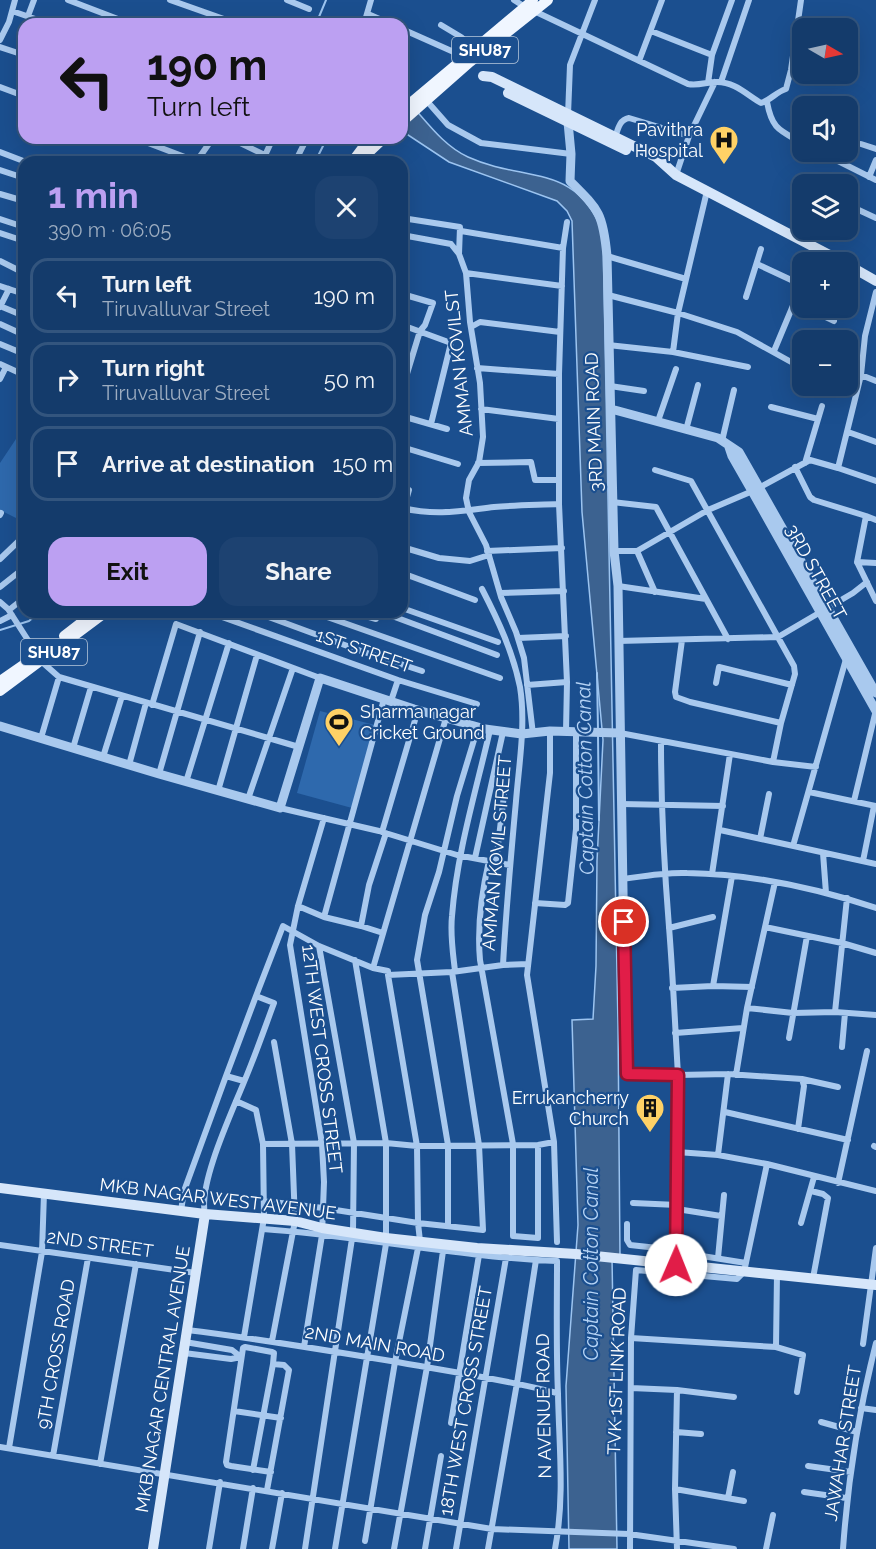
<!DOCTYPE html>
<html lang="en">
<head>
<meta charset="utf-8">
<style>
	:root { --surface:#143b6b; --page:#1d4271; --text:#f1f3f6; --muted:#9dadc1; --line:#33557e; --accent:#bca0f2 }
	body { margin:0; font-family:Raleway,sans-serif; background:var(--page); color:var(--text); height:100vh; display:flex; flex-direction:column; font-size:22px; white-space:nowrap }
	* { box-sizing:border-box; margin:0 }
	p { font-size:20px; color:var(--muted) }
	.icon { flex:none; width:33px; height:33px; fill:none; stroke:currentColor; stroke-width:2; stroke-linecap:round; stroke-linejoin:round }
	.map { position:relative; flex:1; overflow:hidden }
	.details { position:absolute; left:18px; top:156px; width:390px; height:462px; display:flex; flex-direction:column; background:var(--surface); border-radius:18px; box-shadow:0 6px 24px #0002,0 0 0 2px var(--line) }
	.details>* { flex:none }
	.guide { position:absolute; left:18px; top:18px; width:390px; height:126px; border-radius:18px; box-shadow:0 6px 24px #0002,0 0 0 2px var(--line); background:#bca0f2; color:#111; overflow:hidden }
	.needle { width:39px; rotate:99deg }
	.buttons { position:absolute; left:792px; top:18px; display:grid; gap:12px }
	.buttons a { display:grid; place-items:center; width:66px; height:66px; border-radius:12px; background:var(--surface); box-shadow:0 6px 24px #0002,0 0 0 2px var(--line); font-size:30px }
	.pin { position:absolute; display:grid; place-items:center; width:51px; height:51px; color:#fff; margin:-26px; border:3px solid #fff; border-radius:50%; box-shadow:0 2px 6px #0007 }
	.me { position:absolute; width:66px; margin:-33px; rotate:1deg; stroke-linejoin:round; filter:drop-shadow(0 0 4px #0008) }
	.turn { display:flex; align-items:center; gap:21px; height:126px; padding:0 30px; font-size:27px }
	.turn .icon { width:78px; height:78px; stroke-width:2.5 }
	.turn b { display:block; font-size:42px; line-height:51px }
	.round { display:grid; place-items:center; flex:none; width:63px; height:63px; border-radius:18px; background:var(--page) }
	.headline { display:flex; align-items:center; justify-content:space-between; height:102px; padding:0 30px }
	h1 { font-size:36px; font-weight:700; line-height:45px; color:var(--accent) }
	.primary-button { display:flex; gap:12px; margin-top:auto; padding:12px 30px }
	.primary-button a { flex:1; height:69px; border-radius:18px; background:var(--accent); color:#111; font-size:24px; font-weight:700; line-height:69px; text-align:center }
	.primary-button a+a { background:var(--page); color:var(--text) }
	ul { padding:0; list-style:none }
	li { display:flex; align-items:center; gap:18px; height:75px; margin:0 12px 9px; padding:0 18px; border:3px solid var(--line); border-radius:18px }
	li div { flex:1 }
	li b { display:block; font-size:22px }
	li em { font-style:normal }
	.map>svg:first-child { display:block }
</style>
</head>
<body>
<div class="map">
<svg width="876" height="1549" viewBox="0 0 876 1549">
	<rect width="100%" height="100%" fill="#1b4f8f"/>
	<path fill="#2e69ad" d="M24,427V522L0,510V463Z
		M320,711L375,725L352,808L297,793Z"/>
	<path fill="#3c6290" stroke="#9cc4f0" stroke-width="1.5" d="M402,95C423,116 441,145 468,157C525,183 578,162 603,234L618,1025L620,1257L612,1258L617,1549H569L566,1386L578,1225L572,1020L593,1019L596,966L597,861L603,740L582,512L572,221L567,211L557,201L449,162L402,131Z"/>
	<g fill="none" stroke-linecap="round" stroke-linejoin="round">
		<path stroke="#9cc4f0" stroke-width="2" d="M316,24L326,0
			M315,162L327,138
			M0,630L29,621L40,612
			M597,673L598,730
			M598,736L599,820"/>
		<path stroke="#a9c9ee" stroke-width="6" d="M68,0L131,24
			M170,0L238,24
			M287,0L309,9
			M514,0L525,7
			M12,11L50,24
			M534,11L688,84C698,86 707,82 717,82C735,82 747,95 761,103C771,100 776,92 786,89L791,70L801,0
			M368,14L391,24
			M28,16L34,0
			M364,24L371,0
			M441,25L461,37L474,49
			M402,29L465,57
			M651,31L712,55
			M0,40L9,22L15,0
			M0,47L24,55
			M639,61L662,0
			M721,82L749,0
			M708,83L712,55L732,0
			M0,87L24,96
			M426,100L448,125L481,143L571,154
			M767,102C772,129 779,130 802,143
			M568,115L570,65L595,0
			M135,138L198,162
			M230,138L279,162
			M615,138C618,129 619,120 629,118L689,136
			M861,144L876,149
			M0,152L26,162
			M820,152L876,180
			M196,162L213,138
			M262,162L273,138
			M295,162L307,138
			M0,170L24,178
			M676,175L689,136L715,82
			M869,177L876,160
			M0,194L24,201
			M848,205L876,218
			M402,218L460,227L459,254
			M0,219L24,227
			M461,231L563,248
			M0,233L24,241
			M402,235L451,244L459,254L466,273L470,322L480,383L483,437L479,462L469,480L466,498L469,512L486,545L501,597L516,632L524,658L533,734
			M607,256L686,279
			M0,261L24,273
			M814,262L821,250
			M757,264L802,285
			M466,273L562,286
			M0,286L24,294
			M402,294L433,303L425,325L420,331L402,390
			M608,295L678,313L737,332L802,368
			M746,297L761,249
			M0,306L24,316
			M0,307L9,289
			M807,308L834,321
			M0,324L24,335
			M402,325L451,343L431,424
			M471,327L480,322L560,332
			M0,344L24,354
			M608,345L673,352L748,367
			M774,351L802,284
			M673,352L678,313L707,191
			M0,364L24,375
			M477,368L559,374
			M861,375L876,381
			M0,379L6,367
			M848,384L858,387
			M610,386L644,391
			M771,407L818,419
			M481,409L559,419
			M402,416L447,429
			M658,421L676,369
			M686,430L698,385
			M848,432L876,442
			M722,441L734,390
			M402,447L458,464
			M478,463L531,462L535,480H559
			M805,463L822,406
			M795,467L810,497L814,500L866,516L857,562L876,601
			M838,468L876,481
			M655,470L691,481L794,666L795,674L781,723L773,762
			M402,487L409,490L407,497
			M612,502L656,507L728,639
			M402,508C437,516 460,511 494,507C516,505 538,505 559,504
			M0,515L1,513
			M866,516L876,520
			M402,547L439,558L470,561L489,555
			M487,551L562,548
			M614,551H637L708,510L755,490L810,460L838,468L861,375L865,336L876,292
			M637,551L655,592
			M0,559L24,536
			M857,562L876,563
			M402,573L475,600
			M618,586L706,599
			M0,587L24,568
			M482,589C498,620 513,652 520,687C526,724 519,764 516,801C511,855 506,910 503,965
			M500,593L564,591
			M0,602L8,609L42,662L59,677L299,747
			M402,608L498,642
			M9,610L24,598
			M208,612L398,680L477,704
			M255,612L361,651L422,671
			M313,612L500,678
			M352,612L376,619L379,613H384L497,655
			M0,621L12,615
			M518,638L566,636
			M682,640L675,692L676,697L690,702L781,723
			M618,641L778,637L853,593L867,582
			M716,683L719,667L792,685
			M527,685L567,682
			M391,701L398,680
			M152,705L176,624L320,678
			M550,731V773L527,975L554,1142L557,1242
			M566,731L567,682L559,504V374L563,248L567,222
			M620,733L773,762L816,767
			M41,738L59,677
			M661,742C661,804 664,865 669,927C673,976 675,1025 678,1075L728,1074L802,1079L804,1086L798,1129
			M73,748L91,687
			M103,757L122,696
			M129,765L146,703
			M159,774L200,632
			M186,782L229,643
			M218,791L257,655
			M809,792L876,806
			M248,799L293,668
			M854,801L876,710
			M621,804L723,806
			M280,808L379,831L457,855L510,865
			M720,830L876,864
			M382,832L418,710
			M760,839L769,794
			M793,846L846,659
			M823,853L826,893
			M475,858L503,732
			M489,861C481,895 477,926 480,960L513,1144V1236L538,1238V1145
			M863,861L874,806
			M496,862L504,795
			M712,874L730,754
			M623,879C644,876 666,872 687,873C751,874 816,888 876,908
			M535,903L565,905L568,903L576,829V732
			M298,906L324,917L384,699
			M324,917L361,926L369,885L386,833
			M361,926L383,933
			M765,927L842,943L876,953
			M669,928L713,917
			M355,960L386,1143V1238
			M373,968L446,718
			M455,971C453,953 450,935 452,916C457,852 476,791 490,730
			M388,975L417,1146L418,1223L420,1241
			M713,986L752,987
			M672,988L713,986L732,876
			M747,1008L793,1013L835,1012L876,1015
			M835,1012L847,898
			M675,1033L743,1028
			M789,1038L807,936
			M842,1047L845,1013
			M736,1075L747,1008L775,882
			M226,1076L256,996
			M802,1079L838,1087
			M236,1101L256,1110L263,1144L264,1218L244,1337
			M725,1112L848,1140
			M263,1144L386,1143L417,1146L538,1145L554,1142
			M874,1146L876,1147
			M677,1152L718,1155L767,1164L876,1191
			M718,1155L728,1074
			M838,1183L867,1051
			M811,1191L823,1194L828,1198L813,1278
			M264,1201L323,1208L418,1223L483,1230L479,1145L452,972
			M633,1203L677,1205
			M677,1209L721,1216
			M181,1211L184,1191L226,1076L244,1081
			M205,1214C198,1184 232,1112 244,1082C255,1056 264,1030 274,1003L256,996L283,926L319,946L373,968L388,971V975L452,972L503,965L528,964
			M801,1223L814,1177
			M627,1224V1240L630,1245L676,1250
			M448,1225V1145L417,960L425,915L439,872L457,796L478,727
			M263,1229C361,1236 458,1257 557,1261C557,1305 556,1350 558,1394C559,1446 565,1497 555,1549
			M0,1245L196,1273
			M677,1252L746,1263
			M718,1258L724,1195
			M777,1274L776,1347L803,1355L797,1392
			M187,1330C255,1338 323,1350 391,1361C447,1371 503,1379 557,1393
			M631,1338L776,1347
			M272,1341L295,1221L292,1144L274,1042
			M863,1344L876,1248
			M304,1347L322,1235L324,1182L322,1144L290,945L298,906L324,818
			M184,1353L231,1359L241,1357L232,1350L185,1342
			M631,1388L677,1390L734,1397
			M861,1408L876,1410
			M234,1411L281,1418
			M821,1422L857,1432
			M451,1423L479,1255
			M676,1432L701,1434
			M0,1447L492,1529L629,1534L734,1549
			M9,1448L42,1252L44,1193
			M53,1456L88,1258
			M100,1464L136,1264
			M808,1466L851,1472
			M253,1470L273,1364
			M675,1489L744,1501
			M267,1490L289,1370L284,1365L273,1364L274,1353L272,1352L245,1347L243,1348L226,1462L227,1465L231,1466L271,1472
			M804,1492L846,1498
			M728,1498L733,1472
			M365,1541L395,1362L418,1248
			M209,1549L220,1482
			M243,1549L253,1488
			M272,1549L282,1493
			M305,1549L353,1232L354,1143L319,946
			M335,1549L386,1244
			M394,1549L427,1367L443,1251
			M425,1549L441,1456
			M456,1549L506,1258
			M488,1549L517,1383L536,1260
			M630,1549L631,1338L636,1270L737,1279L744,1272L767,1164
			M677,1549L675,1489L677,1390
			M766,1549L773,1515
			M843,1549C848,1479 859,1410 876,1343"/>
		<path stroke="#a9c9ee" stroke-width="9" d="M568,122L571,154L570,181C599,210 603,213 607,256L614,551L618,586L626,1074L678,1075L676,1265
			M611,409L718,438L739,452L876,693
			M729,447L732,456L752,491L876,711
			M0,726L159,774L280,808L320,678L414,709L485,729L522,734L550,731L619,733"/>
		<path stroke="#d6e6fa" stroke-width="10" d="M483,76L492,77L656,157L676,175L843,262
			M508,93L626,150
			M848,265L876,281
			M0,1188L205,1214L295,1221L322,1228L386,1238L477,1248L576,1254L876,1285
			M153,1549L205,1214"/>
		<path stroke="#f0f6ff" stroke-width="10" d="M402,110L533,0
			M402,122L470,62L548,0
			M352,162L370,138
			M362,162L368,153L384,138
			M64,636L95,612
			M0,681L49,647
			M0,691L106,612"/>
	</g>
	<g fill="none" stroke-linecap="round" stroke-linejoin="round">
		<g stroke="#92132f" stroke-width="15">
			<path id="route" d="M624,922L627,1074L678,1075L676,1265"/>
		</g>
		<use href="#route" stroke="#e11d48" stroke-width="10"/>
	</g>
	<defs>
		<g id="hospital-pin" transform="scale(1.5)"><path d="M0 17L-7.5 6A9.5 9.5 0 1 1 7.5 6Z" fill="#ffd166" stroke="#1b4f8f"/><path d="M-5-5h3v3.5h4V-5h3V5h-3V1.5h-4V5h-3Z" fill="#111"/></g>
		<g id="stadium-pin" transform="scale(1.5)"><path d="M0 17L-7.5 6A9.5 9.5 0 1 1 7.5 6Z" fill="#ffd166" stroke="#1b4f8f"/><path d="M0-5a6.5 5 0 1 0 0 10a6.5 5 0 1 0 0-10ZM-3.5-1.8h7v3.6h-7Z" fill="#111"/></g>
		<g id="building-pin" transform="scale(1.5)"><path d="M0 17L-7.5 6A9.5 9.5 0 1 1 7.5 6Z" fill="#ffd166" stroke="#1b4f8f"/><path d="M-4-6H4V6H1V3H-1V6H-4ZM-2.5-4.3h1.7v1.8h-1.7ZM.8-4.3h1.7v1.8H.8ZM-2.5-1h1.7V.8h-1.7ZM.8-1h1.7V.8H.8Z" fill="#111"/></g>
	</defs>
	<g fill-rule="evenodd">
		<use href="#hospital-pin" x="724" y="140"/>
		<use href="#stadium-pin" x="339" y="722"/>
		<use href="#building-pin" x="650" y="1108"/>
	</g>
	<g text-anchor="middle" stroke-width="4.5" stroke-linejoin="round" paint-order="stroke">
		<g fill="#1b4f8f" stroke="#bbcadd" stroke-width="1.5">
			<rect x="452" y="37" width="66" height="26" rx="4.5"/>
			<rect x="21" y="639" width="66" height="26" rx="4.5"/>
		</g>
		<g font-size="16" font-weight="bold" fill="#fff">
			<text x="485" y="56">SHU87</text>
			<text x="54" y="658">SHU87</text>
		</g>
		<g font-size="18" fill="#fff" stroke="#1b4f8f" text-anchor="end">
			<text x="703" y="136">Pavithra<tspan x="703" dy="21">Hospital</tspan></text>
			<text x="360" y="718" text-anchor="start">Sharma nagar<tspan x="360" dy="21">Cricket Ground</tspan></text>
			<text x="629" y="1104">Errukancherry<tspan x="629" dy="21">Church</tspan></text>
		</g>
		<g font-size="18" fill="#fff" stroke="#1b4f8f">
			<text transform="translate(459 363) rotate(-96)" y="6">AMMAN KOVILST</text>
			<text transform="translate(594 422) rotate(-92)" y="6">3RD MAIN ROAD</text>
			<text transform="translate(816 572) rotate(61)" y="6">3RD STREET</text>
			<text transform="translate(364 651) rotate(19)" y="6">1ST STREET</text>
			<text transform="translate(497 853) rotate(-85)" y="6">AMMAN KOVIL STREET</text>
			<text transform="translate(322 1059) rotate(83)" y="6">12TH WEST CROSS STREET</text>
			<text transform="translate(218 1199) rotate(7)" y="6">MKB NAGAR WEST AVENUE</text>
			<text transform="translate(100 1244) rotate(8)" y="6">2ND STREET</text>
			<text transform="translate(375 1344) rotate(10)" y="6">2ND MAIN ROAD</text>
			<text transform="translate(56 1354) rotate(-80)" y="6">9TH CROSS ROAD</text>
			<text transform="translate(617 1371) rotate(-88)" y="6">TVK 1ST LINK ROAD</text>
			<text transform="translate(163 1379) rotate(-81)" y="6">MKB NAGAR CENTRAL AVENUE</text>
			<text transform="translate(466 1401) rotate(-80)" y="6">18TH WEST CROSS STREET</text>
			<text transform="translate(544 1406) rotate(-91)" y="6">N AVENUE ROAD</text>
			<text transform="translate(843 1443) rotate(-81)" y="6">JAWAHAR STREET</text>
		</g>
		<g font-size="20" font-style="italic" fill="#b5d3f5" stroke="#1b4f8f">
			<text transform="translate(585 778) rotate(-91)" y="7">Captain Cotton Canal</text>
			<text transform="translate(591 1264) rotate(-90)" y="7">Captain Cotton Canal</text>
		</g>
	</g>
</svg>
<div class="buttons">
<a><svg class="needle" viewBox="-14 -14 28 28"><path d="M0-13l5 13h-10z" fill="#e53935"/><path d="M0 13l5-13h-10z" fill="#9dadc1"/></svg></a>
<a><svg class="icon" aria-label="sound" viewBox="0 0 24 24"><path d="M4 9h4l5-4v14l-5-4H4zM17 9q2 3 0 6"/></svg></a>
<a><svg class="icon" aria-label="layers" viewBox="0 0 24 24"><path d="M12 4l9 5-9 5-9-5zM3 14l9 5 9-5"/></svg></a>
<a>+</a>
<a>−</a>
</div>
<div class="pin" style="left:624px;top:922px;background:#d93025"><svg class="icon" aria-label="arrive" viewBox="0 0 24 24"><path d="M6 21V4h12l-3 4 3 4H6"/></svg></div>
<svg class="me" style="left:676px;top:1265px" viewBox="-20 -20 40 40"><circle r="19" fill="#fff"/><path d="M0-13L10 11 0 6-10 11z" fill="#e11d48"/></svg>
<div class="guide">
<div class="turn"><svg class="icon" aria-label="left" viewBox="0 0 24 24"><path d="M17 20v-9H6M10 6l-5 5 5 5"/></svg><div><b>190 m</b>Turn left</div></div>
</div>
<section class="details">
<div class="headline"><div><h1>1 min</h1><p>390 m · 06:05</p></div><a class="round"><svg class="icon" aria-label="close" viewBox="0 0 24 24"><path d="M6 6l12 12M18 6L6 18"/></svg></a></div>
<ul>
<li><svg class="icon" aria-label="left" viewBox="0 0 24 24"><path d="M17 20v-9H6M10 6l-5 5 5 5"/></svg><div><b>Turn left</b><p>Tiruvalluvar Street</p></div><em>190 m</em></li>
<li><svg class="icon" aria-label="right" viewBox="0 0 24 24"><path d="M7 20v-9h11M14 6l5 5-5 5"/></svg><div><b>Turn right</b><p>Tiruvalluvar Street</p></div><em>50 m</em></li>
<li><svg class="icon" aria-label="arrive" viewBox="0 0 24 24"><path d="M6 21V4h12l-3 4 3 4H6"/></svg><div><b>Arrive at destination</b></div><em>150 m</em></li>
</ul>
<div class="primary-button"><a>Exit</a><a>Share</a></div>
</section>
</div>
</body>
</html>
